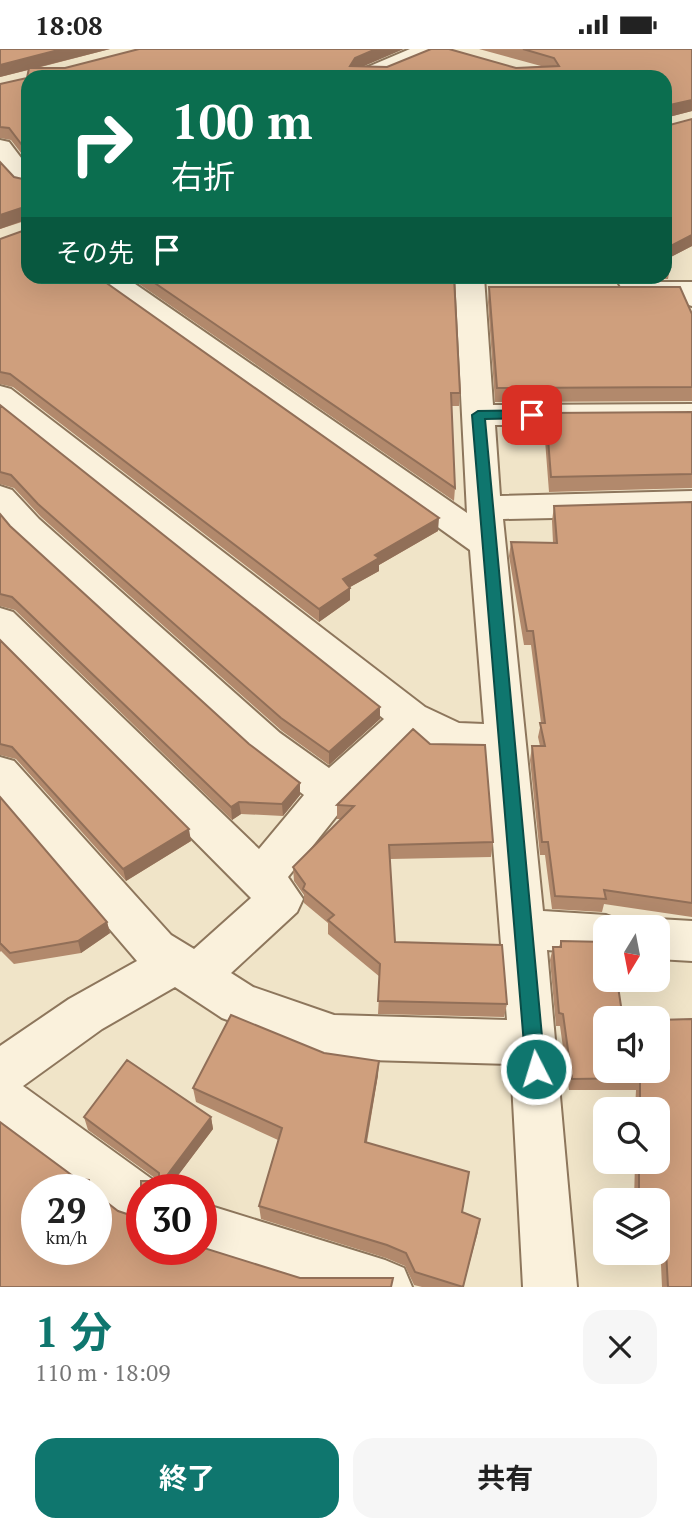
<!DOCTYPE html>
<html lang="ja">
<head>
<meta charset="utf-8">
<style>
	:root { --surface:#fff; --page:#f6f6f6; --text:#222; --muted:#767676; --accent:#0f766e }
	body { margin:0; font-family:"PT Serif","Noto Sans JP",serif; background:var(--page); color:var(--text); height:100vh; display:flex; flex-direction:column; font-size:26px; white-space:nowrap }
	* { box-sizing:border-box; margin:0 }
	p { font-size:23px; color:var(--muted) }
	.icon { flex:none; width:38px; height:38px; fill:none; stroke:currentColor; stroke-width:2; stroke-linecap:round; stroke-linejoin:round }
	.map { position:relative; height:1238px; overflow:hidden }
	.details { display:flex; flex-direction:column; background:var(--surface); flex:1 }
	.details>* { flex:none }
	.guide { position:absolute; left:21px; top:21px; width:651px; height:214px; border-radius:21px; box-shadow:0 7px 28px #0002; background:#0b6e4f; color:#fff; overflow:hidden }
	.needle { width:46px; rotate:190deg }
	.fabs { position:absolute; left:593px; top:866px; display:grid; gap:14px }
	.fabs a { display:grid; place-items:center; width:77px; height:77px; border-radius:14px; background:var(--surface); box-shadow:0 7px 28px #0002; font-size:35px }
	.speed { position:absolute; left:21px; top:1125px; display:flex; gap:14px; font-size:35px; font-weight:700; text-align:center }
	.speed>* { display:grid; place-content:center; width:91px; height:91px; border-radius:50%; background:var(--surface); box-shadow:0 7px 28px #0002; line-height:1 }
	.speed small { font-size:18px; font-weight:400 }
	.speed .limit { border:10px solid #d22; background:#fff; color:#111 }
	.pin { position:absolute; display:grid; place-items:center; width:60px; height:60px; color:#fff; margin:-30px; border-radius:14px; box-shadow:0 4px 10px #0006 }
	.me { position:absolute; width:77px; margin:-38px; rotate:355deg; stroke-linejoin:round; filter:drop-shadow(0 0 5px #0008) }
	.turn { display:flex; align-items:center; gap:24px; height:147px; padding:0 35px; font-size:32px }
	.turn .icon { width:91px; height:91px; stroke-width:2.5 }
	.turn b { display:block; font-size:49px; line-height:60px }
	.then { display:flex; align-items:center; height:66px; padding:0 35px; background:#0003; gap:14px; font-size:26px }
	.round { display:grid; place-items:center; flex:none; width:74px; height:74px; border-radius:21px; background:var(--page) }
	.headline { display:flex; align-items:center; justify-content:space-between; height:119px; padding:0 35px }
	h1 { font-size:42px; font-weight:700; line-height:52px; color:var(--accent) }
	.button { display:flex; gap:14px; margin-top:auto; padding:14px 35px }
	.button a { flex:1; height:80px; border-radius:21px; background:var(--accent); color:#fff; font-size:28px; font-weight:700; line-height:80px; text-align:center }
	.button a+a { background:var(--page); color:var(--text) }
	.status { display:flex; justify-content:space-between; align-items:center; height:49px; padding:0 35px; background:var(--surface); direction:ltr }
	.status svg { height:19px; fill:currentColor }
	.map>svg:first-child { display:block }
</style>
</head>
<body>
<div class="status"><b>18:08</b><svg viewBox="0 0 49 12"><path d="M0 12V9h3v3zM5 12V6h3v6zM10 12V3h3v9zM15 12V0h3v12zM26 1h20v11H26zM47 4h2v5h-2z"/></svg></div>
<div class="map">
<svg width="692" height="1238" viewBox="0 0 692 1238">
	<rect width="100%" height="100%" fill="#f0e4c8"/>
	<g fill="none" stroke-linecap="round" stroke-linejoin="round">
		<g stroke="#8d765c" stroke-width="4">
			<path id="minor" d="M410,0H442L438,5L386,28H353L356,23Z
				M0,91L9,93L28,118V141L18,139L0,120Z
				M92,228H125L467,464L455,228H484L493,356L692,355V375L495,376L500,447L692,442V466L503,470L543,862L606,866L622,872L625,878H606V906L547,901L577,1238H523L511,1015L334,1010L222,969L175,938L102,980L23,1037L160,1136L162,1141H142V1180L124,1172L96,1151V1141H83L0,1078V997L69,950L137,912L0,752V708L14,712L171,886L194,900L251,849L0,596V559L13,563L259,800L304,746L252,706L15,488L0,471V437L12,441L39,470L280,684L329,719L384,670L0,363V337L11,340L425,658L459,674L484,675L470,501L96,234ZM415,689L454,706H486L507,971L334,966L253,938L231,924L297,863L303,850L288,828L346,755Z
				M615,228H644L647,233H692V257L682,254L679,250L627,248Z
				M658,870L692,872V912L658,910V878H641Z
				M201,1154L385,1211L404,1219L412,1238H302L201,1206L188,1200H201Z"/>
		</g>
		<use href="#minor" fill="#faf1dc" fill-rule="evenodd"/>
	</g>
	<path fill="#b2896c" d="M0,0H110L37,19L363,17L387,18L516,19L541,17L479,0H692V62L665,69L666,77L692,71V197L667,210L670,218L668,230H648L646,228H665V28L28,228L438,482L379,516V522L350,538V551L319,573L13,338L0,335V190L28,180V171L0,180V113L14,128L27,131L28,113L11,91L0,89V35L27,29L28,21L0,28Z
		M129,228H454L460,344L459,357H451L455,439L454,452Z
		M485,228H615L614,230L486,229Z
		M489,238L692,265V352L495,353L488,253Z
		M0,356L380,670L329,716L282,682L41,468L14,439L0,435Z
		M692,363V439L549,443L544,378L546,364Z
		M692,453V868L604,855L602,863L552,860L545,806H540L530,711L532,697H540L538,688L541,674L531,596H524L509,507L511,493L553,494L552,472L554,457Z
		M0,465L10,477L249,695L300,734V746L283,767L241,765L232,771L15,561L0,557Z
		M0,591L191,792L126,832L16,710L0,706Z
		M413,680L493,793L491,808L390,810L395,893L507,955L504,968L378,965L380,928L328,885V874L304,854V846L294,832L293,818L341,770H337V756Z
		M0,748L107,873L110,884L81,904L14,915L1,902L0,903Z
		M561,892L606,1022L692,970V1238H662L660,1193H658V1152H634L635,1113H658V1060H635L636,1041H569L560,977H556L550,911L553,898H559Z
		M127,1011L211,1068L213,1080L167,1141H142V1161L141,1132H159L88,1081L84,1068Z
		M378,1026L367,1093L462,1163L478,1183L463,1238H422L414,1236L405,1217L386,1209L261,1170L259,1157L278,1091L196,1053L193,1039Z"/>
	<path fill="#916f58" d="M62,0H110L0,28V16Z
		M376,0H404L355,21L350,17L355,9Z
		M692,51V62L665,69V57Z
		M27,157L28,170L0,180V166Z
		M692,186V197L665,211V200Z
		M439,469L438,482L379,516V522L343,542V530L375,506Z
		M350,539V551L319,573V560Z
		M380,658V670L329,716V703Z
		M300,734V746L283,767L282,755Z
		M239,753L241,765L232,771L231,758Z
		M189,780L191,792L126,832L123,820Z
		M107,873L110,884L81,904L78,892Z
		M379,1012L378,1026L364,1107L365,1093Z
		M211,1068L213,1080L167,1141H156Z"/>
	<path fill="#cf9f7d" stroke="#916f58" stroke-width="2" d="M0,0H62L0,16Z
		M139,0H376L355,9L350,17L387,18L431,0H449L516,19L559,17L554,9L523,0H692V51L665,57L666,77L692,70V186L665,200V28H28V228H98L439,469L375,506L379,509L343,530L350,539L319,560L10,325L0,323V190L28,180L27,157L0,166V113L14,128L27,131L28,104L9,79L0,78V35L27,29L29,19H65Z
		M665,206L670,218H665Z
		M146,228H454L460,344H451L455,439Z
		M489,238H680L692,265V338L497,339Z
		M0,356L380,658L329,703L281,669L38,455L11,426L0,423Z
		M692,363V425L551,428L546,364Z
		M692,453V854L604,841L606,850L555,847L548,793H542L532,697H545L540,674H545L533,582H527L511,493L557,494L554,457Z
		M0,465L10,477L249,695L300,734L282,755L239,753L231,758L12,548L0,545Z
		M0,591L189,780L123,820L12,698L0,695Z
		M413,680L430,695L485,696L493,793L389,796L395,893L502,896L507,955L378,952L380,915L328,871L334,866L303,840L305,835L293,818L354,757L337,756Z
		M0,748L107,873L78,892L10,904L0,894Z
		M561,892L606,893V931H617L623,970H606V1022H658V971L692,970V1238H668L665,1183L658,1182V1152H639V1113H658V1060H640V1029L572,1030L563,965L559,964L553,898H561Z
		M231,966L324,1004L379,1012L365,1093L469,1123L462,1163L480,1170L463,1238L415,1223L406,1204L387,1196L259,1157L282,1079L193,1039Z
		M127,1011L211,1068L156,1141H142L141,1160V1132H159V1124L84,1068Z
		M0,1073L77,1130L89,1131L90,1141H37V1200H96V1145L118,1162L142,1170V1200H201V1198L300,1229H393L391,1238H0Z"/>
	<path fill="#0f766e" stroke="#0a4d48" stroke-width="2" d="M532,361L536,363V369L485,370L545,1020L543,1026L536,1029L528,1026L526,1020L472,366L478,362Z"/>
</svg>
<div class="fabs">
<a><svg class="needle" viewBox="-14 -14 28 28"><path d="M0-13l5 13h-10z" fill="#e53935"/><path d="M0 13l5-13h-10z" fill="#767676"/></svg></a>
<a><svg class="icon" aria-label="sound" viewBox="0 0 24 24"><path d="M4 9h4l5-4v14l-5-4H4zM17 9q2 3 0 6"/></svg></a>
<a><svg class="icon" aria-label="search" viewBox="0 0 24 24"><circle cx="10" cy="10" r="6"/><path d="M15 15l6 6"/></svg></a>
<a><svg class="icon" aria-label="layers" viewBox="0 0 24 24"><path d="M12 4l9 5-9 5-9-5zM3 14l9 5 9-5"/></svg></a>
</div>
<div class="speed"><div>29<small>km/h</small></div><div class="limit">30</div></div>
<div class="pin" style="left:532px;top:366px;background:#d93025"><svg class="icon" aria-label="arrive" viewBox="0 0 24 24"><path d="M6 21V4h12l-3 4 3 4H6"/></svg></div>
<svg class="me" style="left:536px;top:1020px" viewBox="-20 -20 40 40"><circle r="17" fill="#0f766e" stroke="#fff" stroke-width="3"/><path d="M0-11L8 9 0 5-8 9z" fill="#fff"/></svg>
<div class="guide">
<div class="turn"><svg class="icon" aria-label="right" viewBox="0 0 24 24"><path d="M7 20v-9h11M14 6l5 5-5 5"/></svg><div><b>100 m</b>右折</div></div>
<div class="then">その先<svg class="icon" aria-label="arrive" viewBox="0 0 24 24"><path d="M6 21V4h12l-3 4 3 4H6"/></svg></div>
</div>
</div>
<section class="details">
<div class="headline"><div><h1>1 分</h1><p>110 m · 18:09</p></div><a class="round"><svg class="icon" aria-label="close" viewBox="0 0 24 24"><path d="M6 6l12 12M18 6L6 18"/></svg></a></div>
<div class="button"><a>終了</a><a>共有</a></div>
</section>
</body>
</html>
